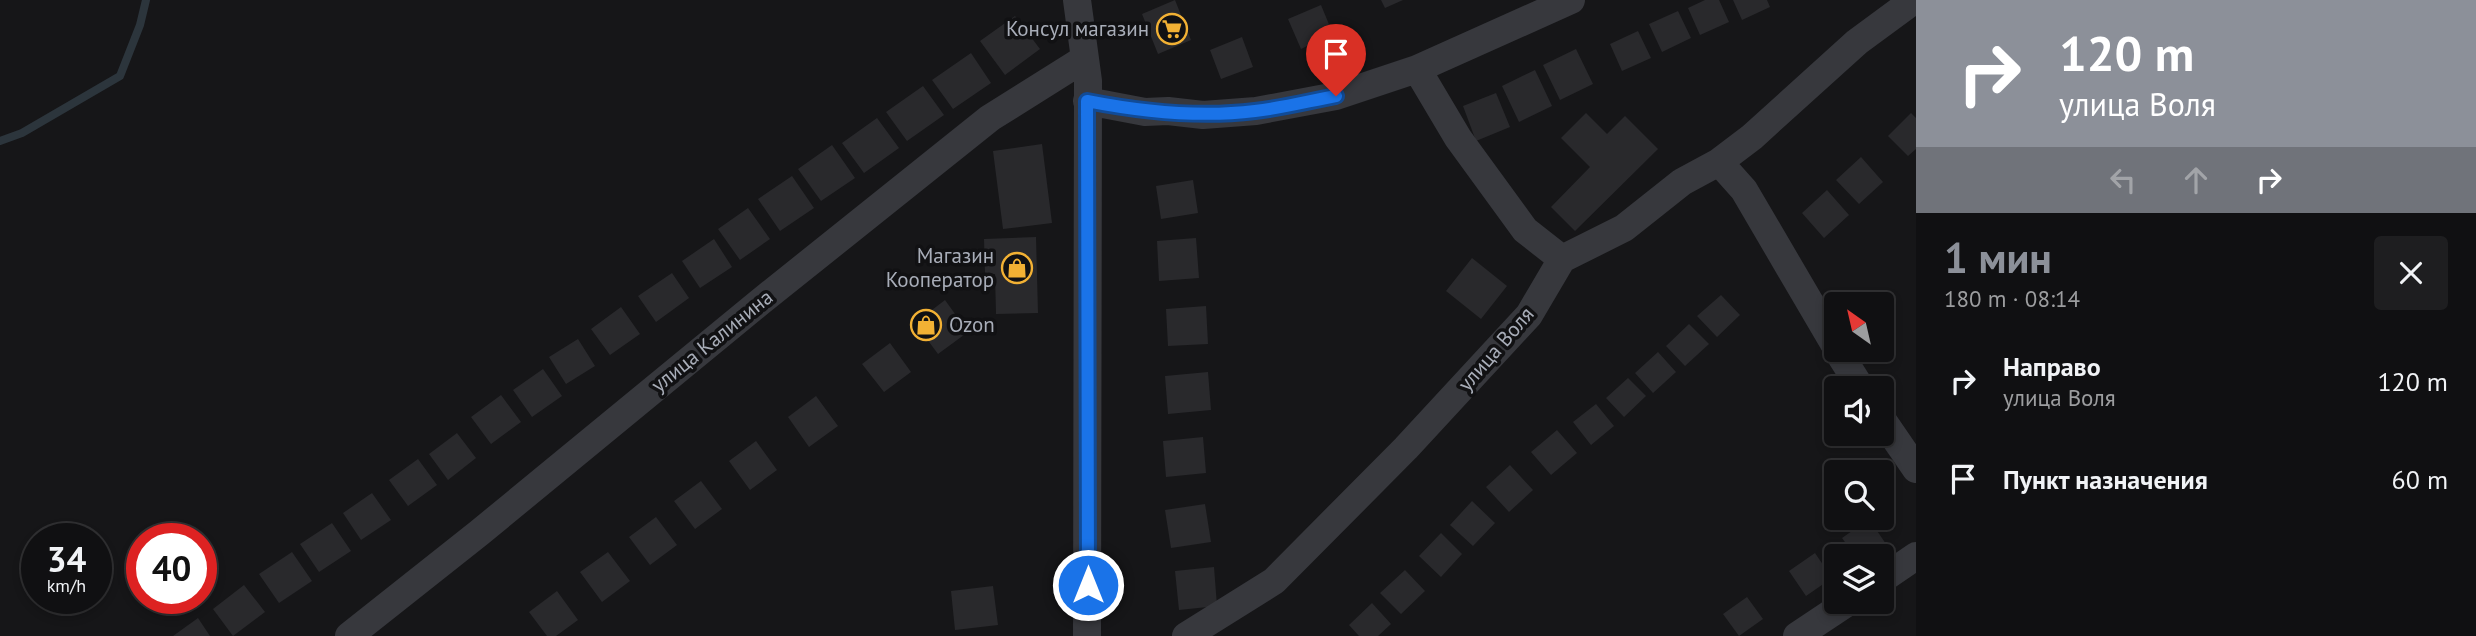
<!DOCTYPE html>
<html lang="ru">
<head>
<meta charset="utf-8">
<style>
	:root { --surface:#101012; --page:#1e1e20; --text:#f1f3f6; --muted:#9c9d9f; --line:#303032; --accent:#8c9099 }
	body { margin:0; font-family:"PT Sans",sans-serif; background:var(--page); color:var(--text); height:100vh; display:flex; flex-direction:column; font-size:26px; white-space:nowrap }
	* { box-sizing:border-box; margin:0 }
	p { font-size:23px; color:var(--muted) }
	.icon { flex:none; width:38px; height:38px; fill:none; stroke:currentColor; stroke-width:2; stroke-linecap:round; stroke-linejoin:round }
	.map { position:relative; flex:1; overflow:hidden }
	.details { display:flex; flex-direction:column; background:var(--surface); width:560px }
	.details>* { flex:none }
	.hud { background:#8c9099; color:#fff; overflow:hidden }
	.needle { width:46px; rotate:326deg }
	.tools { position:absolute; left:1824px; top:292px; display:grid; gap:14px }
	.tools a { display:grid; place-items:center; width:70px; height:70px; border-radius:7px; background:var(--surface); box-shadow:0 4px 10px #0003,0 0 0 2px var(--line); font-size:35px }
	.speed { position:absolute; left:21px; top:523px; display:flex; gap:14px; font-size:35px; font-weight:700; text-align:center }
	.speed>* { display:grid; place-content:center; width:91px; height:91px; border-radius:50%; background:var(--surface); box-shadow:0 4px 10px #0003,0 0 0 2px var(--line); line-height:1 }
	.speed small { font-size:18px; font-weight:400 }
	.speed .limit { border:10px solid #d22; background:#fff; color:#111 }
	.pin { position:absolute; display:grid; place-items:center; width:60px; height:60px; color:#fff; margin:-72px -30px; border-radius:50% 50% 50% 0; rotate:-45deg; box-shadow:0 0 7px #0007 }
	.pin .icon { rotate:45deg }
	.me { position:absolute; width:77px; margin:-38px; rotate:0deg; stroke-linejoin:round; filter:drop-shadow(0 0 5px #0008) }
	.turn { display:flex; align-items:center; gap:24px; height:147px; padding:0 28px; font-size:32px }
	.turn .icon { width:91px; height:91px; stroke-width:2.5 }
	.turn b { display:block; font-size:49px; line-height:60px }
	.lanes { display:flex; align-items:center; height:66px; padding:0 28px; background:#0003; justify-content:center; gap:35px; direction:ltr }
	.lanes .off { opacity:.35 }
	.round { display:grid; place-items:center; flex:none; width:74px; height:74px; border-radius:7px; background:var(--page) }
	.summary { display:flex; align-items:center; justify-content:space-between; height:119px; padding:0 28px }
	h1 { font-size:42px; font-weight:800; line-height:52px; color:var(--accent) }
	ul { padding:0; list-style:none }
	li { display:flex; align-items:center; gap:21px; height:98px; padding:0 28px }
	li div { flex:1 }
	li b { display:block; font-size:26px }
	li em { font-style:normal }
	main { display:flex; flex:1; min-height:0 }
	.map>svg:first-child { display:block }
</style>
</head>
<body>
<main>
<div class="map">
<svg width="1916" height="636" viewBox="0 0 1916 636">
	<rect width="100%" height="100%" fill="#161618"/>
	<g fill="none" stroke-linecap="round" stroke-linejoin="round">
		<path stroke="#2c353c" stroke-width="8" d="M0,141L22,133L120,76L140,25L146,0"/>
	</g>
	<path fill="#29292c" d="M1175,0L1191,40L1158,54L1142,14Z
		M1381,0H1403L1385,8Z
		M1705,0H1719L1729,22L1700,35L1688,8Z
		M1733,0H1767L1770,7L1742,20Z
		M1321,5L1333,34L1301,49L1288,19Z
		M1678,11L1691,38L1662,52L1649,24Z
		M1015,16L1040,49L1005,75L980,41Z
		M1638,31L1651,58L1622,71L1610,44Z
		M1242,37L1253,67L1221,79L1210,50Z
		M1576,49L1593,84L1560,100L1543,65Z
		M971,53L991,83L953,109L932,80Z
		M1535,70L1552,106L1519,122L1502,86Z
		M923,86L944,115L907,141L886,112Z
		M1496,93L1510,127L1476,141L1463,106Z
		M1586,113L1607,134L1625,116L1658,149L1575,231L1551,207L1590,167L1561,138Z
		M1911,113L1916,118V149L1908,156L1888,136Z
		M877,118L899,148L864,173L842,143Z
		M1042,144L1052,223L1003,229L993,151Z
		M832,145L855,178L821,201L798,169Z
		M1861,157L1883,182L1859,204L1836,180Z
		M792,176L814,208L780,231L758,199Z
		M1193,180L1198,213L1161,219L1156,186Z
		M1827,190L1849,215L1824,238L1802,213Z
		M748,208L770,239L740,260L718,229Z
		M1036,237L1038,313L996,314L995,274H985L984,239Z
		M1196,238L1199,278L1159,281L1157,241Z
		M714,239L732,267L700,288L682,261Z
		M1472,258L1507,286L1481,319L1446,291Z
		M672,273L689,298L656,322L638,296Z
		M1721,295L1740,315L1717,337L1697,316Z
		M945,300L968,332L938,354L915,323Z
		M1206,306L1208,344L1168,346L1166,309Z
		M621,307L640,334L610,355L591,329Z
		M1689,324L1709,344L1685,366L1666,346Z
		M578,339L595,366L566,384L549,357Z
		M890,343L911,372L884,392L862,364Z
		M1658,352L1676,372L1653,393L1635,373Z
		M543,369L562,396L532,417L513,390Z
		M1208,372L1211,410L1168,414L1165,376Z
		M1628,378L1646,396L1624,417L1606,398Z
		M501,395L521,422L491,444L471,417Z
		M816,396L838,426L809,447L788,417Z
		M1596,404L1614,426L1591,445L1573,422Z
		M1557,430L1577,453L1551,475L1531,452Z
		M457,433L476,458L448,480L429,454Z
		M1203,437L1206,473L1166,477L1163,441Z
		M756,441L777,470L750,490L729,461Z
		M418,459L437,485L408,506L389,480Z
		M1510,465L1533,490L1509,512L1486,487Z
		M701,481L722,509L695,529L674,501Z
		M372,493L391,520L361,540L343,513Z
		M1472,501L1495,523L1473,546L1450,525Z
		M1205,504L1211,542L1171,548L1165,510Z
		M656,517L677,545L650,565L629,537Z
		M1869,519L1886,544L1869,556H1855L1842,538Z
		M332,523L351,551L319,572L300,544Z
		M1441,533L1462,554L1441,577L1419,556Z
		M292,552L312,581L279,603L259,574Z
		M608,552L630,581L602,602L580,572Z
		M1815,553L1832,578L1806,596L1789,571Z
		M1214,567L1217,606L1179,610L1175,571Z
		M1405,570L1425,591L1401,614L1380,593Z
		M244,585L265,612L233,636L213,609Z
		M993,586L998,625L955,630L951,591Z
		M557,591L578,620L556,636H547L529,612Z
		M1747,597L1763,619L1739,636L1723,614Z
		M1372,603L1391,624L1378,636H1359L1349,625Z
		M198,618L210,636H173Z"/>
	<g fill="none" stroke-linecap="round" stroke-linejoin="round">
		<path stroke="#37383d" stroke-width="28" d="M1077,0L1088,81L1087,636
			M1417,69L1458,138L1525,230L1562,259
			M1087,101L1145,112L1168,111L1203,115L1256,111L1336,96L1417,69L1571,0
			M1719,162L1744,190L1836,347
			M1837,350L1861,388
			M1881,418L1916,469
			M1881,580L1916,556
			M349,636L479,533L760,302L990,118L1084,59
			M1186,636L1274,581L1406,448L1529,315L1562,259L1624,228L1682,182L1719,162L1752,137L1857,42L1914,0
			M1797,636L1848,602"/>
	</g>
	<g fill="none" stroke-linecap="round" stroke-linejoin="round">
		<g stroke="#114b97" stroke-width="18">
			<path id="route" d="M1088,585L1087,101C1143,112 1199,118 1255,111C1282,108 1309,101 1336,96"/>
		</g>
		<use href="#route" stroke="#1a73e8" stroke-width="12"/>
	</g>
	<defs>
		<g id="supermarket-ring" transform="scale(1.575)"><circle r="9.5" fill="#111113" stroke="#f2b134" stroke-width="1.5"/><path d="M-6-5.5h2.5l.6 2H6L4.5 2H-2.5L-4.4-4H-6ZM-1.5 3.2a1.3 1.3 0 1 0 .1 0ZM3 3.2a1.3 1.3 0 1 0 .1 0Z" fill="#f2b134"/></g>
		<g id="shop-ring" transform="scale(1.575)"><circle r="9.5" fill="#111113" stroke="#f2b134" stroke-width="1.5"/><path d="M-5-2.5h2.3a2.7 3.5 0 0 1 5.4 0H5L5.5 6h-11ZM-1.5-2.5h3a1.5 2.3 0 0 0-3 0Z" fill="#f2b134"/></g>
	</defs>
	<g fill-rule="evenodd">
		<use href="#supermarket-ring" x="1172" y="29"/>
		<use href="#shop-ring" x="1017" y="268"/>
		<use href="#shop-ring" x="926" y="325"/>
	</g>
	<g text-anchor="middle" stroke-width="7" stroke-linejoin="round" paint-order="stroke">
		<g font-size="21" fill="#a8adb8" stroke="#111113" text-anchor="end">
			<text x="1149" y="36">Консул магазин</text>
			<text x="994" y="263">Магазин<tspan x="994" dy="24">Кооператор</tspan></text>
			<text x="949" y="332" text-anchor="start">Ozon</text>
		</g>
		<g font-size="21" fill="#a8adb8" stroke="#111113">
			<text transform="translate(712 341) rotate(-39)" y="7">улица Калинина</text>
			<text transform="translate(1496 349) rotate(-49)" y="7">улица Воля</text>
		</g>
	</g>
</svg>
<div class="tools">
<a><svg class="needle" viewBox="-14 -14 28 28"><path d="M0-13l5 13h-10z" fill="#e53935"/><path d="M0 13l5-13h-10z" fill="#9c9d9f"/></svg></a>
<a><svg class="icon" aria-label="sound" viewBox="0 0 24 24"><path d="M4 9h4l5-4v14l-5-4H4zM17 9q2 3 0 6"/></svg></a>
<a><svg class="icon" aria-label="search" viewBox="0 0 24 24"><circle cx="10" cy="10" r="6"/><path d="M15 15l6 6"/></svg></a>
<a><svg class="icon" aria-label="layers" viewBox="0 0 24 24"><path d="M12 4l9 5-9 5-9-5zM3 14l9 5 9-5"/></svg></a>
</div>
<div class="speed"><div>34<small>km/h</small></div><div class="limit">40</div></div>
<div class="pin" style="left:1336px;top:96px;background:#d93025"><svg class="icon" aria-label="arrive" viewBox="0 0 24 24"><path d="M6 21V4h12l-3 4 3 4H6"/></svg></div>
<svg class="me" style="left:1088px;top:585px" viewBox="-20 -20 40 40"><circle r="17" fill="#1a73e8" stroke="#fff" stroke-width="3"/><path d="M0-11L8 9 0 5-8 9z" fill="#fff"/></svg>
</div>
<section class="details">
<div class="hud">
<div class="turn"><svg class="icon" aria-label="right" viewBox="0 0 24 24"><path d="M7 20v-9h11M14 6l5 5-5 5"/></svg><div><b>120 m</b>улица Воля</div></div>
<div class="lanes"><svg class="icon off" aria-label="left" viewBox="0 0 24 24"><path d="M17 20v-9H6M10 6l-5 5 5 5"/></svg><svg class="icon off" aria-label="ahead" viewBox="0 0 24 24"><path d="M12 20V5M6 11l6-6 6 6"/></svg><svg class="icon" aria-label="right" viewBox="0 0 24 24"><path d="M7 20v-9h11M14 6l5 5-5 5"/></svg></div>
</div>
<div class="summary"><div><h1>1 мин</h1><p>180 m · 08:14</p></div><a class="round"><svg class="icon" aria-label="close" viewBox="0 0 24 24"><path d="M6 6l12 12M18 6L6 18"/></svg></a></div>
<ul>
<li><svg class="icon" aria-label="right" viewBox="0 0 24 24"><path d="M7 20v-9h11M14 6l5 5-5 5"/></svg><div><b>Направо</b><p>улица Воля</p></div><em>120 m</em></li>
<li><svg class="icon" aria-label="arrive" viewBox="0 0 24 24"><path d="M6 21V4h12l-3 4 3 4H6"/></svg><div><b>Пункт назначения</b></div><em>60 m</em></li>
</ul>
</section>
</main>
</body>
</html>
